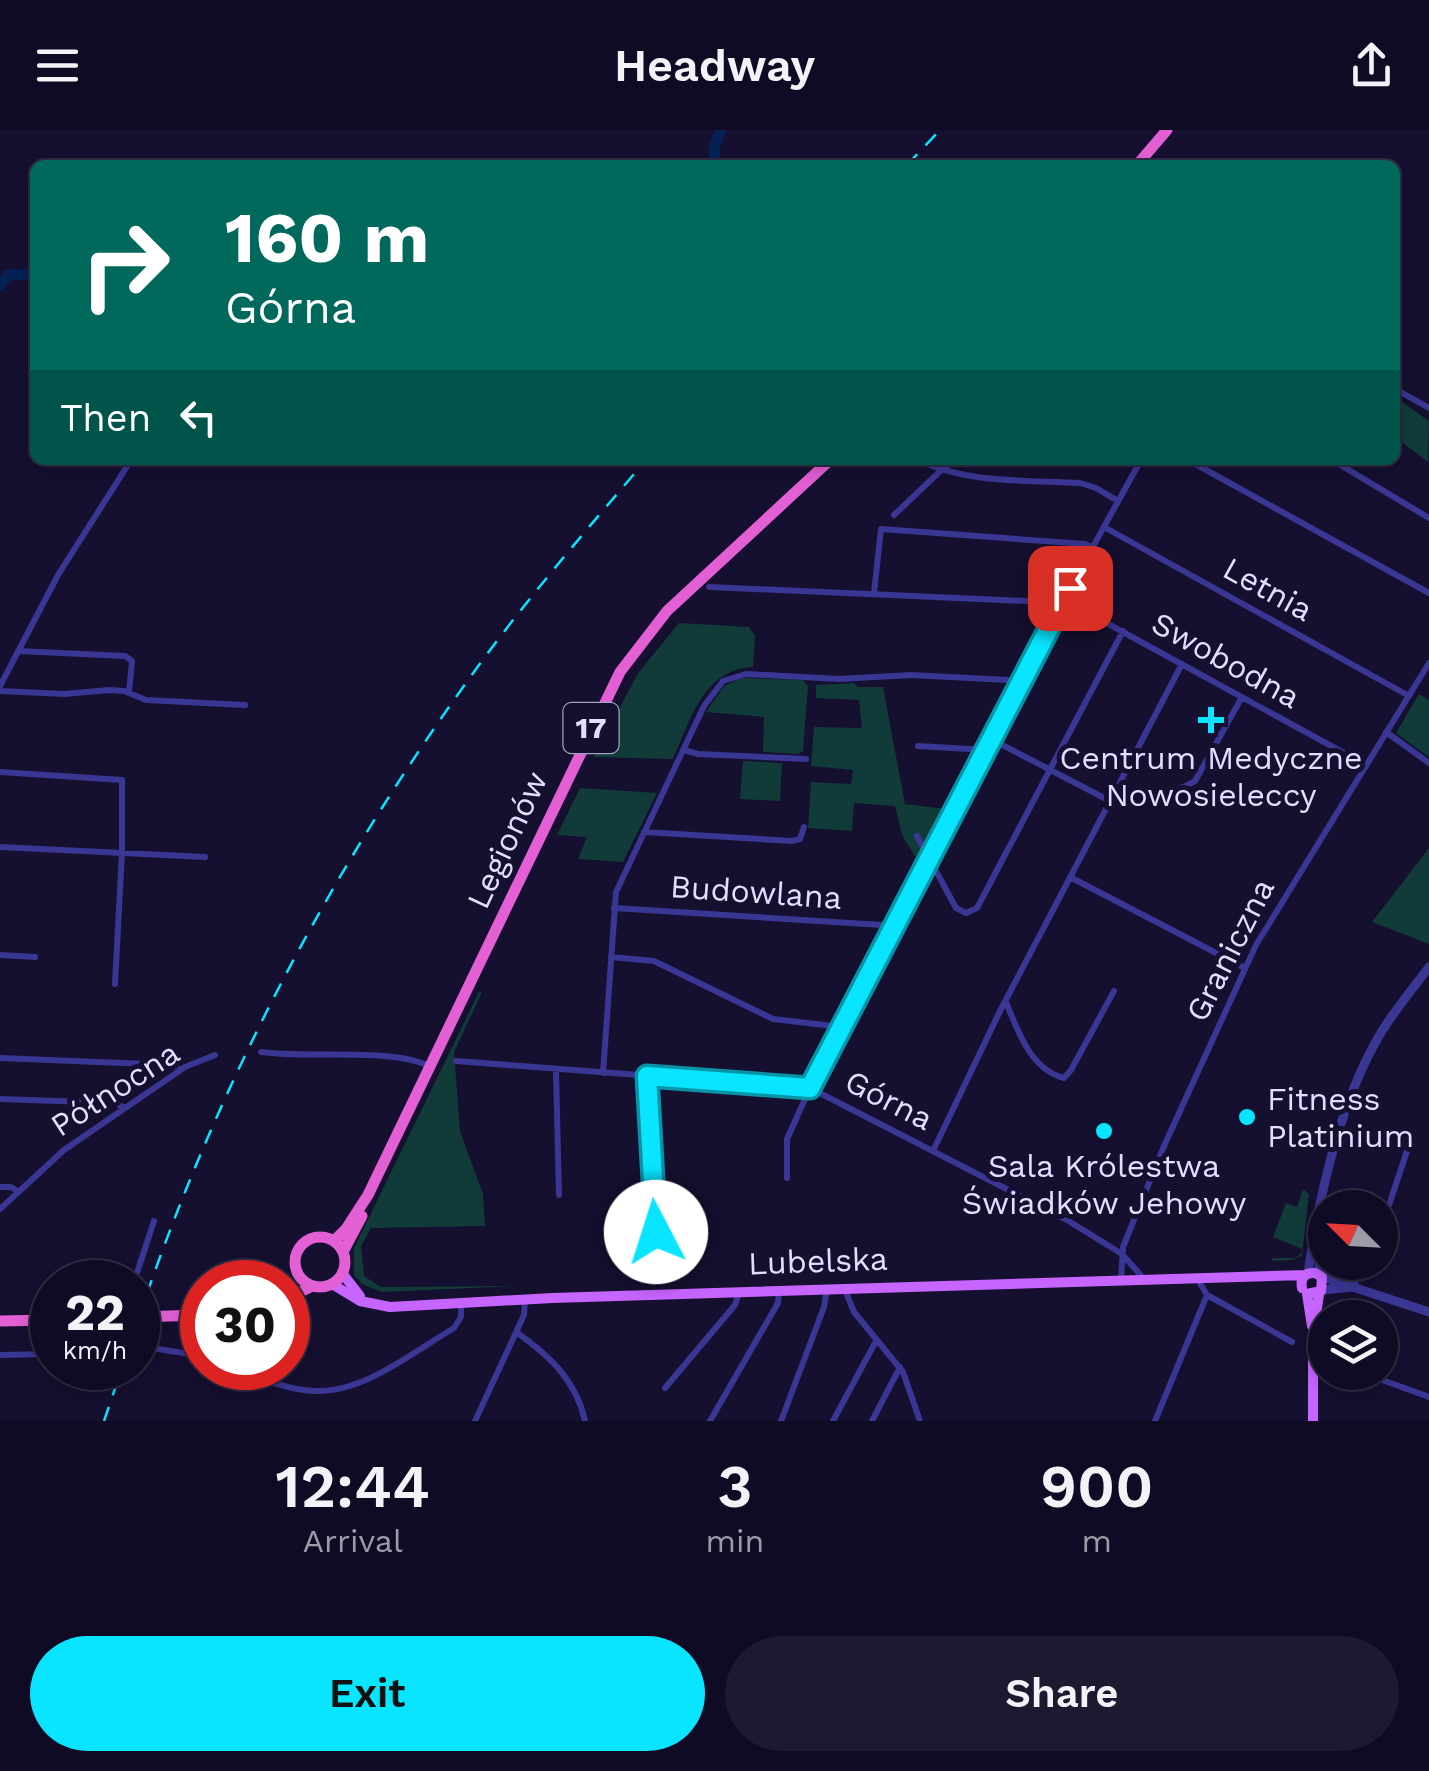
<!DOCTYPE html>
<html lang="en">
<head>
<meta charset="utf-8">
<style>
	:root { --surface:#100b24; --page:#1e1931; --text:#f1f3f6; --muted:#9c9ba6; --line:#302b41; --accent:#0ae5ff }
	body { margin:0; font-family:"Work Sans",sans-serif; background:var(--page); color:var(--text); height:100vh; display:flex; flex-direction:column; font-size:38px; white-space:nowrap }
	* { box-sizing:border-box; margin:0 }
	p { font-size:32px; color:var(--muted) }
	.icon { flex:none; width:55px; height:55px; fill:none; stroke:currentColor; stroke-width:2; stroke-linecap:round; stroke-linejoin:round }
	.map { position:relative; height:1291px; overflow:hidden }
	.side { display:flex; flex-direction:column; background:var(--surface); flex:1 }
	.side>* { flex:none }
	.guide { position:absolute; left:30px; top:30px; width:1370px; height:305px; border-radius:15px; box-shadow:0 5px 15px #0003,0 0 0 2px var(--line); background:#00695c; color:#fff; overflow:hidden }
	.needle { width:65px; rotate:294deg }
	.controls { position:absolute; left:1308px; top:1060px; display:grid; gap:20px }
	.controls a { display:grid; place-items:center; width:90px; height:90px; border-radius:50%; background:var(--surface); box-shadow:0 5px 15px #0003,0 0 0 2px var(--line); font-size:50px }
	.speed { position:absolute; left:30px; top:1130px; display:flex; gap:20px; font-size:50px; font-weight:700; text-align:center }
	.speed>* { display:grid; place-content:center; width:130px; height:130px; border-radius:50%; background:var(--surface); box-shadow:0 5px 15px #0003,0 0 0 2px var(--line); line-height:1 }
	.speed small { font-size:25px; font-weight:400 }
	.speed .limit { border:15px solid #d22; background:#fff; color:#111 }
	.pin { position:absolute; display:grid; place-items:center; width:85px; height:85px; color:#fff; margin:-42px; border-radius:20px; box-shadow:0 5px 15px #0006 }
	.me { position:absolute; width:110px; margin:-55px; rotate:355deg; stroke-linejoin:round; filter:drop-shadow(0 0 8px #0008) }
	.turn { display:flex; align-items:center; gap:35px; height:210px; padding:0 30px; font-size:45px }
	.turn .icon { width:130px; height:130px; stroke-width:2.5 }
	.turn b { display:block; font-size:70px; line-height:85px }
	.then { display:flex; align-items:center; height:95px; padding:0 30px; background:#0003; gap:20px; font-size:38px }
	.eta { display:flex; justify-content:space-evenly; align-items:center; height:170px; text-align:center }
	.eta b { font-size:60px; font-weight:600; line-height:70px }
	.cta { display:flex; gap:20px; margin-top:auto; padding:20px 30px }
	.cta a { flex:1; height:115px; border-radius:60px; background:var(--accent); color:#111; font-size:40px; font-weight:600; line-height:115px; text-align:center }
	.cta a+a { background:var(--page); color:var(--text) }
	header { display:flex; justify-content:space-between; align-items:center; height:130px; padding:0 30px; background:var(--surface); font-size:45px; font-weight:600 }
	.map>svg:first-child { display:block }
</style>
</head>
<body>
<header><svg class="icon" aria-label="menu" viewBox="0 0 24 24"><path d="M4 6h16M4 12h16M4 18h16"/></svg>Headway<svg class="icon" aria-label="share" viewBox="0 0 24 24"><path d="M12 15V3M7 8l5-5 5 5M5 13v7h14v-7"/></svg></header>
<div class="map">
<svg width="1429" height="1291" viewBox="0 0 1429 1291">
	<rect width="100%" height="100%" fill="#150f30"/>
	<path fill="#113b39" d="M1395,267L1429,291L1428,332L1395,307Z
		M679,493L749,497L755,506L753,537C703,539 691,590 673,629L594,627L638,543Z
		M742,548L803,550L808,556L803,621L798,624L763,622L764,587L706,582L724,556Z
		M854,553L858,557H883L905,674L945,679L919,733L902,705L895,676L854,673L852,701L808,698L811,652L851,654L853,640L811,636L814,597L862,598L859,570L816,568V555Z
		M1419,564L1429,570V627L1396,603Z
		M743,631L782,633L780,671L740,669Z
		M580,658L657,663L623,732L578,729L587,707L557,705Z
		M1429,718V814L1372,792Z
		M479,862H482L454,922L460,1001L483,1064L485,1096L371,1098L361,1116L364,1146L381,1157L514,1156L382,1162L362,1154L354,1145V1118Z
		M1303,1059L1309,1064L1302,1126L1291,1130L1272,1131V1128H1296L1302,1122V1119L1273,1107L1286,1073L1297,1077Z"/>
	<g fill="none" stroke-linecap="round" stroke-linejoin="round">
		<path stroke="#052153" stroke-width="11" d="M714,35L715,14L721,0
			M0,155L8,145L35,144"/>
		<path stroke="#3a3693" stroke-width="6" d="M1395,259L1429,278
			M919,330C967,354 1027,350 1080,353L1096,358L1118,371
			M1188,330L1429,463
			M1332,330L1429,388
			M894,385L952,330
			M1104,397L1409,566
			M709,457L1070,473L1366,635
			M874,463L881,399L1085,414L1092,417
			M18,521L125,526L132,531L129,563
			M0,556L58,445L131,330
			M0,561L65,564L109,560L124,561L146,570L245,575
			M1386,602L1429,633
			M991,609L1110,671
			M918,616L986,620
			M684,620L698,624L806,629
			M0,642L122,650V722L115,854
			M1113,665C1135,671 1176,663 1195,651L1242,567
			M644,702L792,711L800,709L804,697
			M917,706L956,778L966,783L977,778L1123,501
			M0,717L205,727
			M1070,747L1245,838
			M614,778L882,795L893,799
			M0,825L35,827
			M611,827L654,831L773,889L842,897
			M1006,872C1018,901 1030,939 1064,948L1071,940L1114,861
			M261,922C308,929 388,917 429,936
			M0,928L171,935L180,939
			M456,931L810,958L1067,1090L1122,1124L1144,1149
			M556,940L559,1065
			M603,943L616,762L704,576L723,551L746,544L839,549L911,545L1008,550L1020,553
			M647,946L657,1134V1143L653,1144
			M0,969L115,973L125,978
			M933,1021L1000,881L1182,534
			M787,1048V1009L810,958L1070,458L1141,330
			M0,1057H11L19,1062
			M0,1079L64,1020L185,937L215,925
			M1380,1102L1408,1018
			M1197,1148L1207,1165L1292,1212
			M1121,1150L1123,1117L1164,1016L1256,815L1429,533
			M134,1152L154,1091
			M1354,1157L1361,1137L1369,1132
			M845,1160L854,1182L903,1242L920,1291
			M155,1193L150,1214L152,1218L202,1226
			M516,1202C549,1225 576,1250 585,1291
			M0,1225L52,1224
			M233,1238C259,1247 286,1260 315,1261C364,1263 413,1222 454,1198L461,1187V1174
			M1360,1242L1429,1267
			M665,1258L735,1175L739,1163
			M475,1291L524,1185L525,1170
			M710,1291L778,1173L779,1161
			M781,1291L824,1177L827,1160
			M833,1291L876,1211
			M872,1291L900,1237
			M1155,1291L1207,1165"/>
		<path stroke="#3a3693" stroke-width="9" d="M1317,1109L1320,1145
			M1308,1143C1319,1067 1340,973 1379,906C1393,882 1412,860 1429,837
			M1322,1147L1429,1182
			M1322,1160L1354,1157"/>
		<path stroke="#c665ff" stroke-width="10" d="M342,1143L360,1166
			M332,1154L360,1171L390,1177L552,1168L1306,1145
			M1302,1158C1300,1148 1305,1142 1315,1143L1322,1147L1321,1161L1307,1164
			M1307,1164L1312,1196
			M1313,1291V1207L1319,1164"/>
		<path stroke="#e25fd4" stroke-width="11" d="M1137,35L1167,0
			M295 1132a25 25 0 1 1 50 0a25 25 0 1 1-50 0Z
			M334,1111L346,1099L368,1065L620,542L667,481L830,330
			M343,1122L362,1086
			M288,1168L312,1156
			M0,1191L52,1190"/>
		<path stroke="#0ae5ff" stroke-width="2.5" stroke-dasharray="15 12" stroke-linecap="butt" d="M907,35L940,0
			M138,1190C216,956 333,735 479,535C531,464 589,397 646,330
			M104,1291L122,1238"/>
		<path stroke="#e25fd4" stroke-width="11" d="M138,1187L201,1185"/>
	</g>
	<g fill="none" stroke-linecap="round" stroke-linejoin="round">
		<g stroke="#0695a6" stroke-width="25">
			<path id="route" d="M656,1102L647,946L810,958L1070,458"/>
		</g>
		<use href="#route" stroke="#0ae5ff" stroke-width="18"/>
	</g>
	<g fill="#0ae5ff" stroke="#150f30" stroke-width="4">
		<path d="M1206 575h10v10h10v10h-10v10h-10v-10h-10v-10h10z"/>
		<circle cx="1247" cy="987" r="10"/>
		<circle cx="1104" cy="1001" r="10"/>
	</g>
	<g text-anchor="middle" stroke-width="10" stroke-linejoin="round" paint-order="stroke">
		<rect fill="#150f30" stroke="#a4a0c1" stroke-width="2.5" x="563.5" y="573" width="55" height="50" rx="8"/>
		<g font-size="30" font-weight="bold" fill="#e2deff">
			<text x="591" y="608">17</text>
		</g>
		<g font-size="32" fill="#e2deff" stroke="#150f30">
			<text transform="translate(1268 459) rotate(29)" y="11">Letnia</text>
			<text transform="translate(1226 530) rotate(29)" y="11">Swobodna</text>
			<text transform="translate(507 710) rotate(-65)" y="11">Legionów</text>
			<text transform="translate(756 762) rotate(4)" y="11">Budowlana</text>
			<text transform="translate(1230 820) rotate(-63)" y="11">Graniczna</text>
			<text transform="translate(115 959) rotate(-33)" y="11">Północna</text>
			<text transform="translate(889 970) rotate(27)" y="11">Górna</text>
			<text transform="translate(818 1131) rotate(-2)" y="11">Lubelska</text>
		</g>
		<g font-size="32" fill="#e2deff" stroke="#150f30">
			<text x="1211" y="639">Centrum Medyczne<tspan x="1211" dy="37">Nowosieleccy</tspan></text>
			<text x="1267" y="980" text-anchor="start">Fitness<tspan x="1267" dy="37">Platinium</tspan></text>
			<text x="1104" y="1047">Sala Królestwa<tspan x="1104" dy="37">Świadków Jehowy</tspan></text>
		</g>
	</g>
</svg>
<div class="controls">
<a><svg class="needle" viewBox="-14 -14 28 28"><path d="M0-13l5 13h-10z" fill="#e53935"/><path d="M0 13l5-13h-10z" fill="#9c9ba6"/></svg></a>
<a><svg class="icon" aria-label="layers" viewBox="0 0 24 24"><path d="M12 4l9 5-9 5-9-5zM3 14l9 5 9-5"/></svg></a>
</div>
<div class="speed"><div>22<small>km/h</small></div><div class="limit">30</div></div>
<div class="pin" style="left:1070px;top:458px;background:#d93025"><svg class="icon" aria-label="arrive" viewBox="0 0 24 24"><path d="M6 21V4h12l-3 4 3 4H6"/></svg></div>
<svg class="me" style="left:656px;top:1102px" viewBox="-20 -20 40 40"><circle r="19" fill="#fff"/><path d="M0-13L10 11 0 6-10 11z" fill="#0ae5ff"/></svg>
<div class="guide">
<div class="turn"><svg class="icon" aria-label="right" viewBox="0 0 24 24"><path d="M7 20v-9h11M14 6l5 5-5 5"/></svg><div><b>160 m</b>Górna</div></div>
<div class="then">Then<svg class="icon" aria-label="left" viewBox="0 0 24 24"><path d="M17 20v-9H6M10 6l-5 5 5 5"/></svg></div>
</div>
</div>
<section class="side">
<div class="eta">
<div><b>12:44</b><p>Arrival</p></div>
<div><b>3</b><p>min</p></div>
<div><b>900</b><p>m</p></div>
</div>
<div class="cta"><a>Exit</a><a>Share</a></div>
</section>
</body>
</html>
